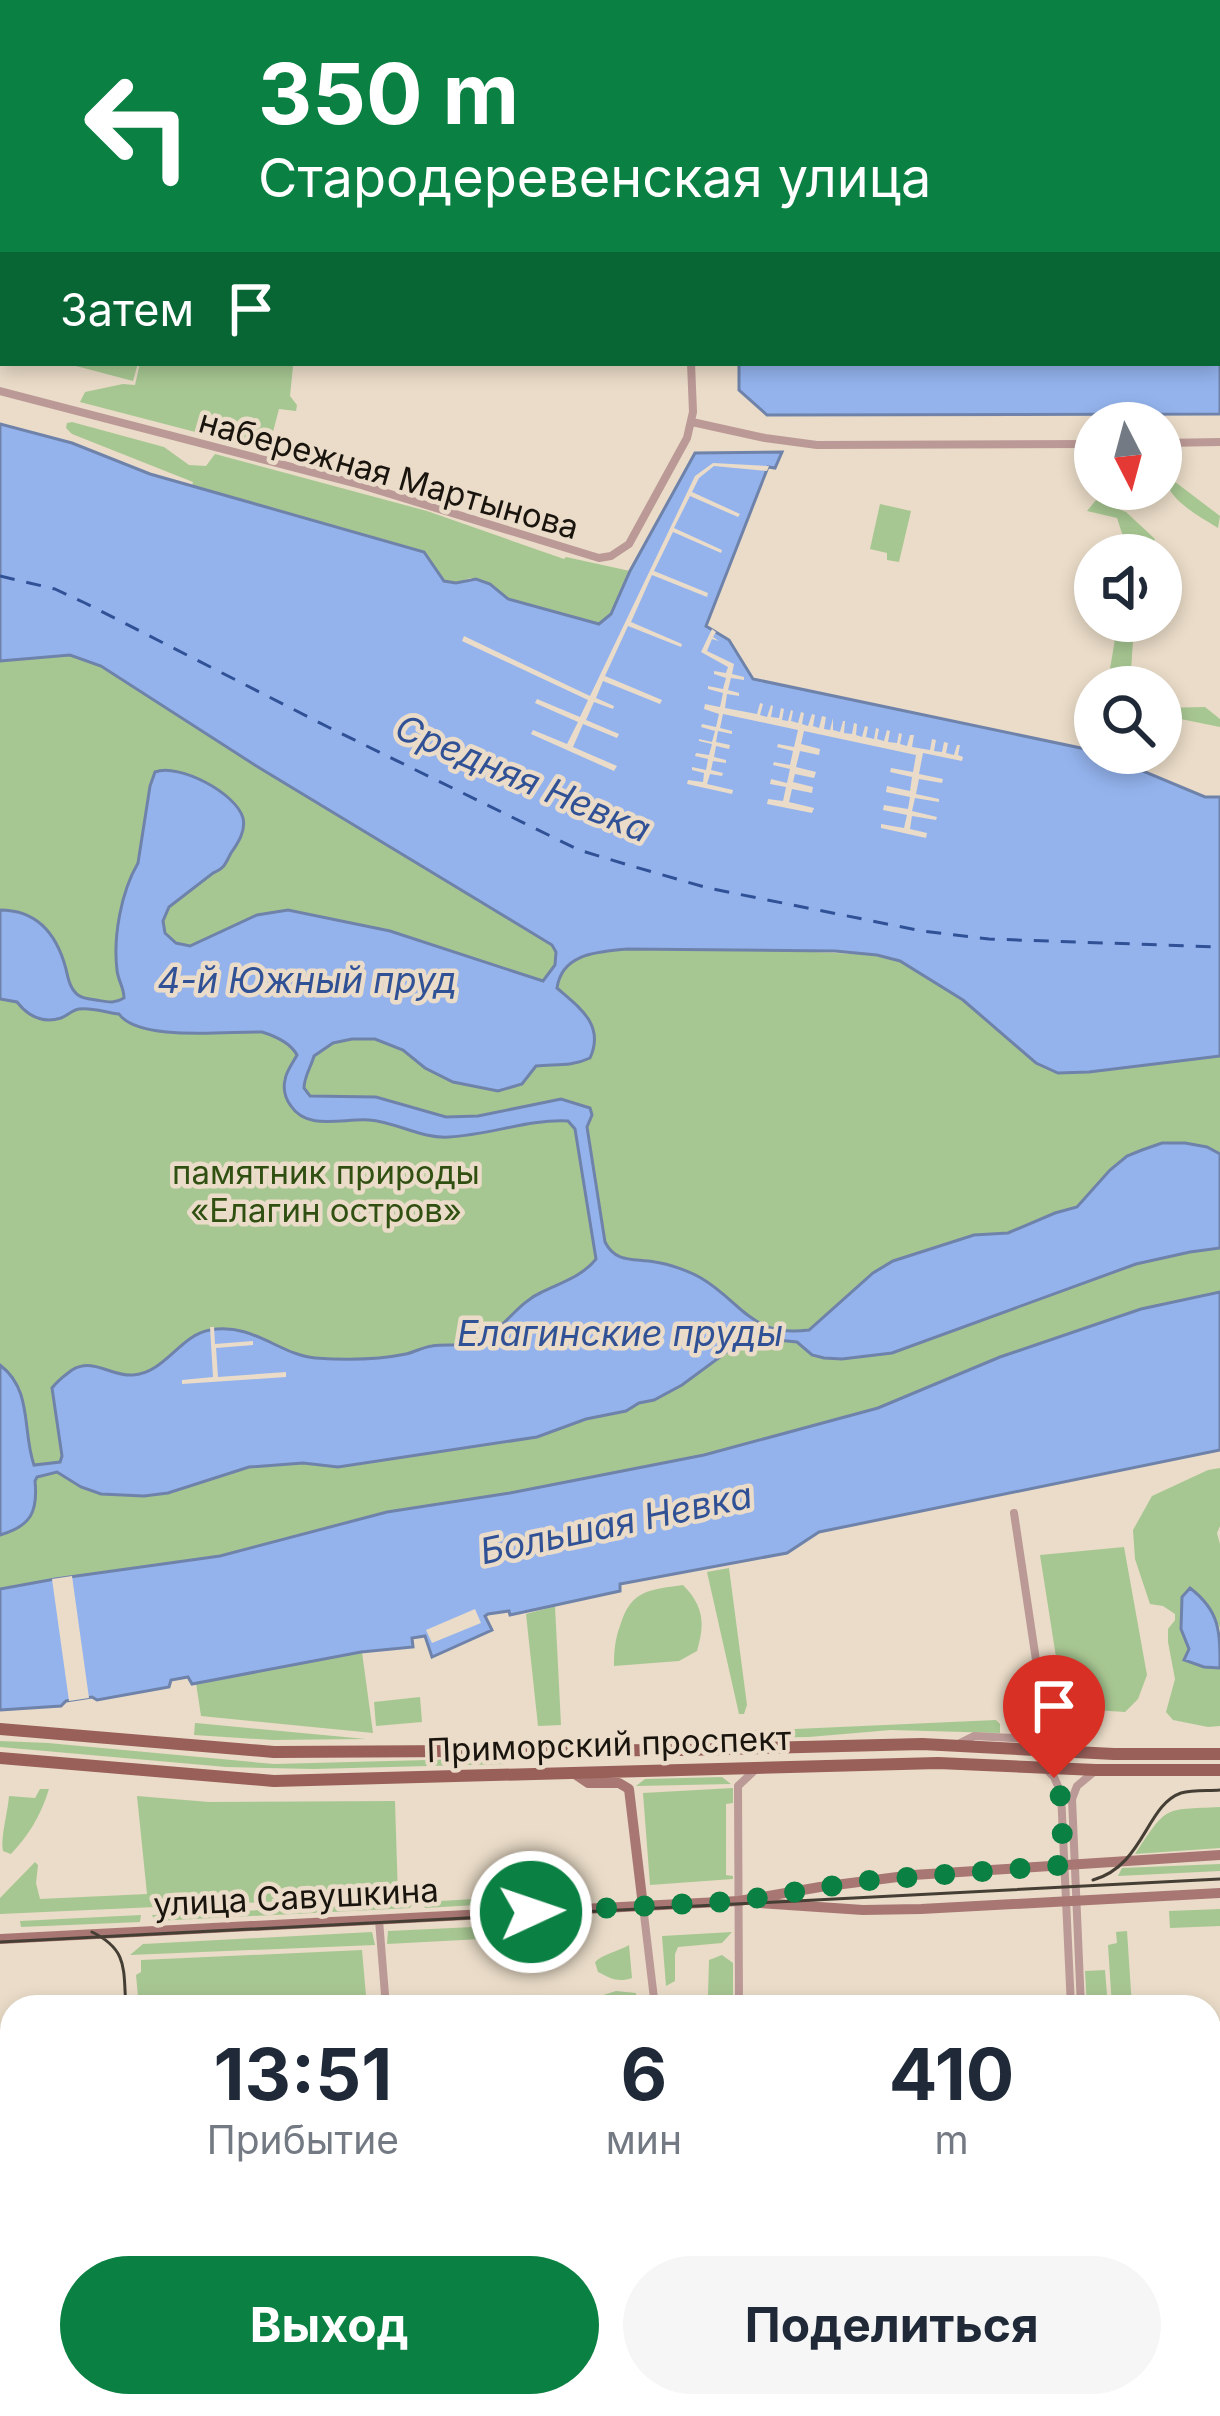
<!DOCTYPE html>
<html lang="ru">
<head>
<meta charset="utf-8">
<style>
	:root { --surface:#fff; --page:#f6f6f7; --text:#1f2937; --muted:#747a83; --accent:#0b8043 }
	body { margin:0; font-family:Inter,sans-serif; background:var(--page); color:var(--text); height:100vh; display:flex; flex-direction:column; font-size:45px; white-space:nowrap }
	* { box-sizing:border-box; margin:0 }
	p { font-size:39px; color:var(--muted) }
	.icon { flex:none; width:66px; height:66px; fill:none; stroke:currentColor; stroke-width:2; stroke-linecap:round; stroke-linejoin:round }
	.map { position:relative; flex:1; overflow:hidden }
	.drawer { position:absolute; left:0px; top:1995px; width:1221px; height:423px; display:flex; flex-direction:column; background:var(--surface); border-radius:36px 36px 0 0; box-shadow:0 6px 18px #0003 }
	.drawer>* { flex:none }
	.top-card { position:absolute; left:0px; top:0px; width:1221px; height:366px; box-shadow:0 6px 18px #0003; background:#0b8043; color:#fff; overflow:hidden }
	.needle { width:78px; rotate:174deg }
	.tools { position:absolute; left:1074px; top:402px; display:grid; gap:24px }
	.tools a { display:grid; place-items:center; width:108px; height:108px; border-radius:50%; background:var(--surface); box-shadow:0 6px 18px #0003; font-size:60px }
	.pin { position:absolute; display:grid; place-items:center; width:102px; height:102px; color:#fff; margin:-123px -51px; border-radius:50% 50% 50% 0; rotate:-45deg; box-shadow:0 0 12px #0007 }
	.pin .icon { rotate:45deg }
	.me { position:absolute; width:132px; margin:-66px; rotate:87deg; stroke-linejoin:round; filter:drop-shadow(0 0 9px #0008) }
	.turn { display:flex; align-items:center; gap:42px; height:252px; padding:0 60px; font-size:54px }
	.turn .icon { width:156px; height:156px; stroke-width:2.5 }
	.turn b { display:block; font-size:84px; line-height:102px }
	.then { display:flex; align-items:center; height:114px; padding:0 60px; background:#0003; gap:24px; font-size:45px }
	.eta { display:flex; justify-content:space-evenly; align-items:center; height:204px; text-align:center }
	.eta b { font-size:72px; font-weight:700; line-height:84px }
	.button { display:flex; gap:24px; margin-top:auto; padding:24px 60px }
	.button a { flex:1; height:138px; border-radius:72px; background:var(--accent); color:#fff; font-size:48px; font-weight:700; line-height:138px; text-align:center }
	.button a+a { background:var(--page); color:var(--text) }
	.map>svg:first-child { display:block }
</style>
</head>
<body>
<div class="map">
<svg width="1220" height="2416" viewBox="0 0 1220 2416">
	<rect width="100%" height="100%" fill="#eadcc8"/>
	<path fill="#a7c792" d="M0,0H1220V225L1218,3H3V130H0Z
		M77,363H138L133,381L76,366Z
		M140,363H290L293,366L290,396L297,405L296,411L279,409L268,451L80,402L85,392L123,384L135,385Z
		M72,422L164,447L189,465L206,466L215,454L427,511L564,559L566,557L630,571L611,614L599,624L508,599L490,584L470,578L456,583L444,580L424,552L192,486L193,482L72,434L66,428L67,423Z
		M1162,472L1220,516L1218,528C1194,513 1169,501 1162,472Z
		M1096,500L1126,512L1155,539L1147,555H1129L1117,518L1087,511Z
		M880,504L911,511L899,562L887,560V553L870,549Z
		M1118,621H1137C1130,643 1134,665 1128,687H1107Z
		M55,654L70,655L101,666L258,767L573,959L598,952L627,949L772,950L877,955L900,961L922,972L964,1000L991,1024L1058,1073L1089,1072L1220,1056V1292L1141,1309L1000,1357L878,1408L704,1455L510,1493L387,1512L220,1556L55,1579L0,1589V661Z
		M1205,707L1220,719V727L1161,715V708Z
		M1220,1468V1526L1217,1533L1220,1544V1628L1216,1620L1182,1597V1629L1204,1667L1220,1668V1726L1208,1727L1173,1720L1166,1712L1175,1679L1168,1642V1629L1175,1620V1614L1163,1606L1150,1604L1135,1559L1133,1530L1152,1496L1208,1470Z
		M1124,1547L1147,1675L1138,1699L1125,1712L1064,1708L1040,1555Z
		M729,1568L747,1705L744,1714H739L707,1572Z
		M683,1585C704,1606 705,1624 697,1651L679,1661L614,1666C614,1651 615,1639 620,1626C631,1590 648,1590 683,1585Z
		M555,1606L561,1725L538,1726L526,1614Z
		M362,1652L373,1733L201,1716L196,1683Z
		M420,1697L422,1722L376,1726L374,1702Z
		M996,1720L1000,1724V1733L891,1730L809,1737L748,1738V1731Z
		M195,1723H196L366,1739L273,1740L194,1735Z
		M0,1741L48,1743L274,1764L505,1758V1764L314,1769L226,1767L0,1747Z
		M722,1777L731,1784L636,1786L645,1779Z
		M733,1788V1803L726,1804V1875L733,1876V1879L650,1885L643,1793Z
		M40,1789H49C41,1815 29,1835 11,1854L3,1851C0,1839 8,1811 9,1796L35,1798Z
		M137,1796L209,1802L395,1801L398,1896L0,1914V1898L35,1862L38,1865L36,1883L40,1899L147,1894Z
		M1220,1807V1848L1135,1854C1168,1805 1162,1810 1220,1807Z
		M1220,1864V1871L1118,1876L1122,1868Z
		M527,1896L525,1902L425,1908L422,1902Z
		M413,1903L410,1908L155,1921L152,1915Z
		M1220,1909V1926L1170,1928L1169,1911Z
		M141,1915L140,1922L21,1927L20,1921Z
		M495,1926L500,1930V1938L387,1944L388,1931Z
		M1127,1931L1132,2007H1112L1108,1945L1117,1943L1116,1932Z
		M372,1932L375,1945L130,1955L143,1944Z
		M732,1932L722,1943L678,1947L675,1954V1981L666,1986L662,1936Z
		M629,1945L632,1978C618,1983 610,1978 598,1972L595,1962C603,1954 619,1951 629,1945Z
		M362,1950L367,2007H139L136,1975L141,1972V1960Z
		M722,1955L733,1963V2007H669L668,2000L674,1997L708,1995L709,1960Z
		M1105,1970L1108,2007H1087L1085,1971Z
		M616,1991L636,1993L637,2007H565Z
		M12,2143V2347L0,2349V2144Z"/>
	<path fill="#94b3ed" stroke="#6f83aa" stroke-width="3" d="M1220,281V414L767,415L739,390V363H1218Z
		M0,424L72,443L150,474L424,552L444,581L456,583L476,579L490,584L508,599L599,624L611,614L630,571L695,453L782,452L775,468L768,467L706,626L729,640L753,679L1095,751L1205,797H1220V1056L1089,1072L1058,1073L1036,1063L963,1000L900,961L877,955L835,951L627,949C598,952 562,953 557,988C580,1008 605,1025 590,1058C571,1067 556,1064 536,1066L522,1084L498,1091L453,1082L425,1068L403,1050L375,1039H352L333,1043L314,1056C311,1067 304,1077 304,1088L310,1096L376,1097L446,1117L478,1116L561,1099L590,1108L592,1115L587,1127L605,1242C616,1264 635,1258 655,1262C669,1264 689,1271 701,1278C742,1302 751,1338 809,1330L873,1273L893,1261L974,1235L1008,1233L1055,1213L1077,1207L1110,1170L1127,1156L1142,1150L1162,1143H1185L1207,1147L1220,1154V1248L1190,1252L1136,1264L892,1353L842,1359L824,1358L812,1355L797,1342L747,1337L682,1385L654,1400L639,1403L626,1411L586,1419L537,1437L338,1467L303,1463L249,1467L168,1493L144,1496L101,1494L81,1487L57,1472L37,1477L35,1481C38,1512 31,1526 0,1535V1365C33,1390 22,1431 34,1465L60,1462L62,1456L52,1388C58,1380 64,1376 72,1370C94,1357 111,1377 133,1375C165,1373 180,1335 210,1330C252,1322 280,1355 315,1358C344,1360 377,1360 406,1354C415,1352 423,1347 432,1346C450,1343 470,1349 486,1338C506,1325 519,1302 542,1292C560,1283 583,1276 596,1259L575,1129L568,1121C528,1119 490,1135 449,1137C422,1139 396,1122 369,1120C344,1118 307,1131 291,1106C285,1098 283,1089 285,1080C286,1071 293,1063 297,1055C290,1042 275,1036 262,1032C227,1031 139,1042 119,1014C107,1013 92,1007 79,1009C72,1010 67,1016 61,1018C42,1024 28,1016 17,1002L0,999V910C38,910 57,935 66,969C68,978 70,989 78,995C84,999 89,999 96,1000C108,1002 114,1004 124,998C124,987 118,981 117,970C113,937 121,892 138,863L150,786L155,772C179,763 236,793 243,818C246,831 238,843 231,853C225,864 225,868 213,873L169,907L163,921L165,933L176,943L190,946L257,915L288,910L390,931L543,981L555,965L556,952L552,945L258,767L101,666L70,655L0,661Z
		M1220,1292V1450L819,1532L787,1553L620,1584V1591L510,1615L509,1611L488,1614L485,1616L492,1630L432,1657L425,1636L412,1638L413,1647L361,1652L192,1684L188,1677L171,1680L169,1687L97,1700L92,1697L66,1701L61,1706L0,1710V1589L55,1579L220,1556L387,1512L510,1493L704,1455L878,1408L1000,1357L1141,1309Z
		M1190,1588C1220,1611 1220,1631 1220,1668L1204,1667L1184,1660L1189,1649L1181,1629L1182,1597Z"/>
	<path fill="#eadcc8" d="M713,463L769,466L767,471L714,466L699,478L692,492L740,514L738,517L690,496L674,528L722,550L721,553L673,532L654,571L708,593L707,597L652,575L631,622L682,644L681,647L628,626L605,676L662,700L660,704L603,681L596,698L614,706L613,709L594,702L586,720L619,734L617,738L583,724L573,747L617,766L614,771L531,734L533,730L567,744L578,722L535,703L537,699L580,717L588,700L462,641L464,636L590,696L695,476Z
		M712,629L716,632L713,637L719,641L712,639L707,651L734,664L732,674L744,677V680L731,678L728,690L739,693V696L727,694L725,708L757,714L760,703L763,704L760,715L767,717L771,705L773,706L771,717L779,718L781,708L784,709L782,720L788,721L791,710L793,711L791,721L798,723L801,712L804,713L802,724L808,726L812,714L815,715L813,726L819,728L822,716L826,717L824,729L830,730L833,718V730L840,732L843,721H845L844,733L852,734L854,723L857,724L856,735L862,737L865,726L868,727L866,737L874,739L876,728L879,729L877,739L884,741L887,730L890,731L888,742L897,743L899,733L902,734L900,744L907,746L910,735H914L912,747L930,750L932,739L936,740L934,751L942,752L944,742L948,743L946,753L954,755L957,745H960L958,755L963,757L962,761L923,753L919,774L943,779L942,783L919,779L916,794L939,799V802L915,798L912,811L937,817L936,820L912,816L910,829L927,833L926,838L881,828V824L904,828L907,815L883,810L884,805L908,809L910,797L886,792L887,786L910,791L912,777L890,772L891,768L913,772L916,755L804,731L801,744L820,749L819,755L800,751L796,767L816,772L814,778L795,774L793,782L813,787L812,793L792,789L789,802L814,808L812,813L767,804L768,799L783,801L786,787L770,784L771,779L787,783L790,769L773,765L774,762L790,765L793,751L777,747L778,744L794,747L798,730L723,714L720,728L732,731V734L718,731L716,742L730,745L729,749L716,746L714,757L726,760V763L713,761L711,770L723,773L722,776L710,774L707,784L733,790L732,794L687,784L688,780L703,782L704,773L692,770V767L706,770L708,759L695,756L696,753L709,755L712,744L699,741V739L712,742L715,731L701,727L702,724L716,727L719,714L704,709L705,704L720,707L723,693L708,689V686L723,689L726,678L714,674V671L726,673L728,667L701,652Z
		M210,1327H214L215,1344L253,1341V1345L216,1348L218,1377L286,1372V1377L182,1384V1380L213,1377Z
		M72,1576L89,1698L69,1701L52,1579Z
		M475,1609L481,1623L432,1643L426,1630Z"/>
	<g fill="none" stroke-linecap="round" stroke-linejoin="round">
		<path stroke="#305196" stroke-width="3" stroke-dasharray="15 12" stroke-linecap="butt" d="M0,576L55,589L85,603L328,727L579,850L625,864L708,888L922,931L989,939L1220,947"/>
		<path stroke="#bb9996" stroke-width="8" d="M0,145H3
			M1218,239H1220
			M1218,248H1220
			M0,391L361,485L599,558L611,556L629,544L687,438L693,412L691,363
			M692,422L765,438L817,445L1095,444
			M1161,443L1220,442
			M1014,1513L1040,1687L1044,1731
			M960,1743L974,1736L1033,1739L1044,1731L1064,1751
			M1045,1768L1054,1777L1061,1793L1071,2007
			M643,1906L655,2007
			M379,1920L386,2007
			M739,2007L738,1786L755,1770
			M1081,2007L1072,1799L1077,1786L1095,1771
			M0,2123H12
			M1209,2391H1220
			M1209,2400H1220"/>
		<path stroke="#a87773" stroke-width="10" d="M572,1772L588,1783H619L629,1789L643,1906
			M760,1903L863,1910L921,1909L1220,1893
			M0,1939L739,1901L820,1887L913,1875L1220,1855"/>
		<path stroke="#995f59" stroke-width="12" d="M0,1729L274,1752L686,1750L922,1744L1114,1754H1220
			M0,1758L274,1781L938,1763L1096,1770H1220"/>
		<path stroke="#453e34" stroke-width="3" d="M1093,1880C1144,1866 1146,1805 1181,1793C1193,1790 1208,1791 1220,1790
			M92,1932C129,1950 123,1970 126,2007
			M0,1942L1220,1879
			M80,2406L82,2416
			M366,2406L368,2416"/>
	</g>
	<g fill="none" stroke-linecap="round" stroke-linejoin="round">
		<path stroke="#0b8043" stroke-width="21" stroke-dasharray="0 37.8" d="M531,1912L739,1901L863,1881L1064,1865L1060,1793L1054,1778"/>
	</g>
	<g text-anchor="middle" stroke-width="9" stroke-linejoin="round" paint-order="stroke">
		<g font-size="33" fill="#19140d" stroke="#eadcc8">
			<text transform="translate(389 474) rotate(16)" y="12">набережная Мартынова</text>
			<text transform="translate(609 1744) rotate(-2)" y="12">Приморский проспект</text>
			<text transform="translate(296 1897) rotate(-3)" y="12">улица Савушкина</text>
		</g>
		<g font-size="33" fill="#305012" stroke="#eadcc8">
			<text x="326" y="1184">памятник природы<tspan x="326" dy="38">«Елагин остров»</tspan></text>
		</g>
		<g font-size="36" font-style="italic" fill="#305196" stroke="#eadcc8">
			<text transform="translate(523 778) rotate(23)" y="13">Средняя Невка</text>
			<text x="307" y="993">4-й Южный пруд</text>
			<text x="620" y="1346">Елагинские пруды</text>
			<text transform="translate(616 1523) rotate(-12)" y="13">Большая Невка</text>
		</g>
	</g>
</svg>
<div class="tools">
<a><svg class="needle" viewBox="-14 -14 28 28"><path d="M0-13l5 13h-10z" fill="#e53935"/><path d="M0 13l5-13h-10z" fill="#747a83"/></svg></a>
<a><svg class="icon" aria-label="sound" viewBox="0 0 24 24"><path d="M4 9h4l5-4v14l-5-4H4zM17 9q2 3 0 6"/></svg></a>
<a><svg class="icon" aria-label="search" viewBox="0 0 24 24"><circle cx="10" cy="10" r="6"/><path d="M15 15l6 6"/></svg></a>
</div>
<div class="pin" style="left:1054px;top:1778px;background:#d93025"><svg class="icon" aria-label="arrive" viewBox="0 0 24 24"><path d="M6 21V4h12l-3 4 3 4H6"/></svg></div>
<svg class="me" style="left:531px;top:1912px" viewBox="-20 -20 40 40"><circle r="17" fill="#0b8043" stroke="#fff" stroke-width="3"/><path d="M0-11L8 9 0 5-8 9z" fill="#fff"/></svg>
<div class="top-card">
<div class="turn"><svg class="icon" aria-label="left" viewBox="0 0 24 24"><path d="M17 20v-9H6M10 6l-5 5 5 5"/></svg><div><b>350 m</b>Стародеревенская улица</div></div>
<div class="then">Затем<svg class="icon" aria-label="arrive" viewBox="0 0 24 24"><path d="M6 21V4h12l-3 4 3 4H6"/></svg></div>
</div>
<section class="drawer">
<div class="eta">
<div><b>13:51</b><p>Прибытие</p></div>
<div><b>6</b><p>мин</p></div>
<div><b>410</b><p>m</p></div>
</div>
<div class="button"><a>Выход</a><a>Поделиться</a></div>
</section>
</div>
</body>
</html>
